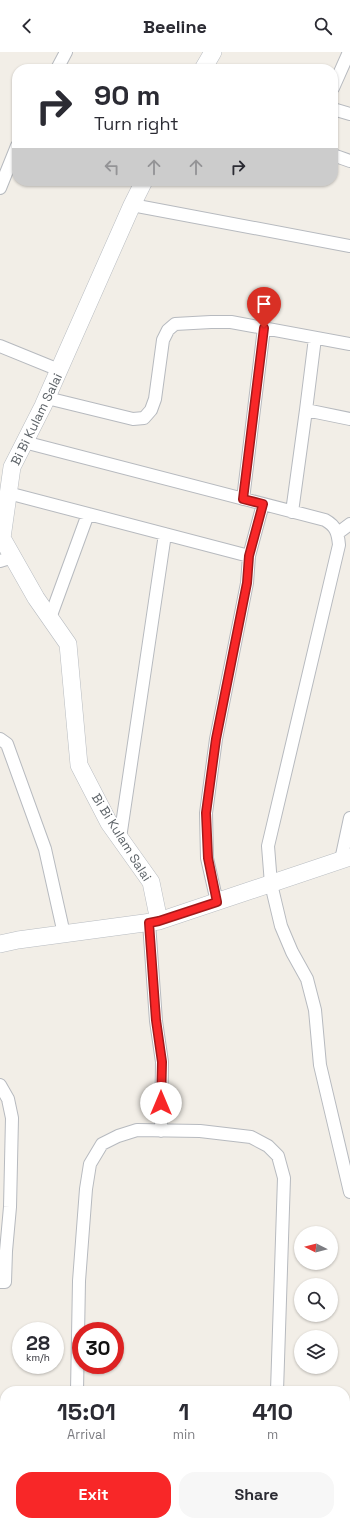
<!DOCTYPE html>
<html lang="en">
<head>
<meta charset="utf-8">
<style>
	:root { --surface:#fff; --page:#f7f7f7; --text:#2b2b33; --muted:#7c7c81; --accent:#f82728 }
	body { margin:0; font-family:"Space Grotesk",sans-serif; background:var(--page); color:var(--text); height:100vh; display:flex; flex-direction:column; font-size:15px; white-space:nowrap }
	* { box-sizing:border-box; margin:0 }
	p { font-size:13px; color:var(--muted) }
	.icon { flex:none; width:22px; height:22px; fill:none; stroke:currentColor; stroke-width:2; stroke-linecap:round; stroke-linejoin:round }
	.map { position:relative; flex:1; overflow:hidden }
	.drawer { position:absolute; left:0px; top:1334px; width:350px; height:140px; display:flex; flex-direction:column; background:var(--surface); border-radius:16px 16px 0 0; box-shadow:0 1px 3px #0004 }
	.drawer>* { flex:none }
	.top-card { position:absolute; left:12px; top:12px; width:326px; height:122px; border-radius:16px; box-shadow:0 1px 3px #0004; background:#fff; color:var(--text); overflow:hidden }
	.needle { width:26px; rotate:276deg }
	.buttons { position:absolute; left:294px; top:1174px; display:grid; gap:8px }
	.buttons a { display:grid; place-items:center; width:44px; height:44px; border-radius:50%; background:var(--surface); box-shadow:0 1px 3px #0004; font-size:20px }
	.speed { position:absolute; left:12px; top:1270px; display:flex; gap:8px; font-size:20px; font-weight:700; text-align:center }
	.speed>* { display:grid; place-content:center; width:52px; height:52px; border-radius:50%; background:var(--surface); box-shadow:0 1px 3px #0004; line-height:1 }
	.speed small { font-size:10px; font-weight:400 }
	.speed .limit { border:6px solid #d22; background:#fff; color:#111 }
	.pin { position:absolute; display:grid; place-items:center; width:34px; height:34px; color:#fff; margin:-41px -17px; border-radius:50% 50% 50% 0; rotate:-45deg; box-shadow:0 0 4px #0007 }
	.pin .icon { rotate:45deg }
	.me { position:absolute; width:44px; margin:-22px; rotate:0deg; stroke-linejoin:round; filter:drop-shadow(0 0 3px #0008) }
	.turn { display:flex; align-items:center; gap:14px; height:84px; padding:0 16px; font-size:18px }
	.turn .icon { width:52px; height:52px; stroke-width:2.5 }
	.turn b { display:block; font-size:28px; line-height:34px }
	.lanes { display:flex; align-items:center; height:38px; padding:0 16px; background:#0003; justify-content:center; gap:20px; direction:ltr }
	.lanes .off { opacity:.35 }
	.eta { display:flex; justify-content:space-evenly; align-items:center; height:68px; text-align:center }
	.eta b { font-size:24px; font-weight:800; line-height:28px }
	.cta { display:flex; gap:8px; margin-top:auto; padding:8px 16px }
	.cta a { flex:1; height:46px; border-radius:16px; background:var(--accent); color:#fff; font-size:16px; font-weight:800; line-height:46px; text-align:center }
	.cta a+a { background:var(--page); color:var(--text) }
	header { display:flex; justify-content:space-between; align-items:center; height:52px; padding:0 16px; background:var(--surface); font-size:18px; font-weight:800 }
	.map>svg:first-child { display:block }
</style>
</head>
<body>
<header><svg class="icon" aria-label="back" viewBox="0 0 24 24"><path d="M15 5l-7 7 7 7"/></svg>Beeline<svg class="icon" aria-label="search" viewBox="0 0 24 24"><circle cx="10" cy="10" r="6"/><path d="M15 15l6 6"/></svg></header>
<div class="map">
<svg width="350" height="1474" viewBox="0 0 350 1474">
	<rect width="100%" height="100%" fill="#f2eee7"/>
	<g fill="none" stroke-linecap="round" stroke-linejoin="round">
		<g stroke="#b7babf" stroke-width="14">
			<path id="street" d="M57,17L66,0
				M333,36L349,0
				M333,57L350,62
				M333,103L350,109
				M0,136L17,94
				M132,153L350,194
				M0,294L59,318
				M47,346L133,367L144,366L151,358L155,347L163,288L168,278L175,272L211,270H231L350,292
				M306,358L315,286
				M24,390L325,468C336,474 338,481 339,493L268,794L271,832L281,874L292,900L307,927L315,958L320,1013L350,1140
				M8,441L249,504L247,531L216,687L206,761L207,806L217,850
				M243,447L264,276
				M292,460L306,358L350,367
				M338,481L350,472
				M249,504L263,452
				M0,509L13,505
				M50,566L88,462
				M0,687L7,692L45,797L64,882
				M120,786L165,482
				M341,808L350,766
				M149,871L156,969L162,1010L161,1079
				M0,1033L8,1047L12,1066L10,1155L6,1199L5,1230H0
				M77,1339L79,1229L86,1137L90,1112L102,1092L118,1084L137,1078L200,1079L251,1085L268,1094L278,1104L284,1126L277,1339"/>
		</g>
		<g stroke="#b8bcc1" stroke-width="18">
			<path id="secondary" d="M203,17L213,0
				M144,129L132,153L43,354L12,415L2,486L36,546L68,592L79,713L109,771L151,830L159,869
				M0,892L18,888L159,869L350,805"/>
		</g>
		<use href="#street" stroke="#fff" stroke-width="12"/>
		<use href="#secondary" stroke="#fff" stroke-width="17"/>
	</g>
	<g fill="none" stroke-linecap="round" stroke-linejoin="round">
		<g stroke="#a1191a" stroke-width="10">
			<path id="route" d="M161,1051L162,1010L156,968L149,871L159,869L217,850L208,806L206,761L216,687L247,531L249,504L263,452L243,447L264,276"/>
		</g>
		<use href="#route" stroke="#f82728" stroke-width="7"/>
	</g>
	<g text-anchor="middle" stroke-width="3" stroke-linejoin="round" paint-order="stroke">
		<g font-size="13" fill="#5e6469" stroke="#fff">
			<text transform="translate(36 367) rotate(-64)" y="5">Bi Bi Kulam Salai</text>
			<text transform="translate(122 785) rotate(58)" y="5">Bi Bi Kulam Salai</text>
		</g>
	</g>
</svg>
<div class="buttons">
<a><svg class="needle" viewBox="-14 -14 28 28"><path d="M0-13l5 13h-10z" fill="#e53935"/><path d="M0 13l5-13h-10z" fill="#7c7c81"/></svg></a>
<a><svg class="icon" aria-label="search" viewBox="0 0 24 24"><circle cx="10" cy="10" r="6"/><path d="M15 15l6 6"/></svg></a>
<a><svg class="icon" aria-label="layers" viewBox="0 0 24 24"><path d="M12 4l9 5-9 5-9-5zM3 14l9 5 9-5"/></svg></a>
</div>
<div class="speed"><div>28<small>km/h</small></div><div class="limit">30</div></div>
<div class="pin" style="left:264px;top:276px;background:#d93025"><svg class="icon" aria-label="arrive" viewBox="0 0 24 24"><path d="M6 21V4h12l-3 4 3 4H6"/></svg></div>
<svg class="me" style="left:161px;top:1051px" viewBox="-20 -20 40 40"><circle r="19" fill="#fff"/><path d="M0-13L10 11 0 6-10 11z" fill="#f82728"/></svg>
<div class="top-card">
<div class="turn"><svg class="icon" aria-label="right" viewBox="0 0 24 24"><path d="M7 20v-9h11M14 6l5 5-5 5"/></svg><div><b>90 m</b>Turn right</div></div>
<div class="lanes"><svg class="icon off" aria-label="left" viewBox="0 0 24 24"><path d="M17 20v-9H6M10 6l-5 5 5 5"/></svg><svg class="icon off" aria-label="ahead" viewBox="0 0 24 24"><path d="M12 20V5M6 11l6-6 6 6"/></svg><svg class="icon off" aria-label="ahead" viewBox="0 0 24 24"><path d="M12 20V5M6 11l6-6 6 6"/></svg><svg class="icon" aria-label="right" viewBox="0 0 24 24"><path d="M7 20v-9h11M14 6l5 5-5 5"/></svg></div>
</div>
<section class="drawer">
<div class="eta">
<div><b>15:01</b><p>Arrival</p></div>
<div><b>1</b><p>min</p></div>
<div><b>410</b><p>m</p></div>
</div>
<div class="cta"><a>Exit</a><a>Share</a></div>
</section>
</div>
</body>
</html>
